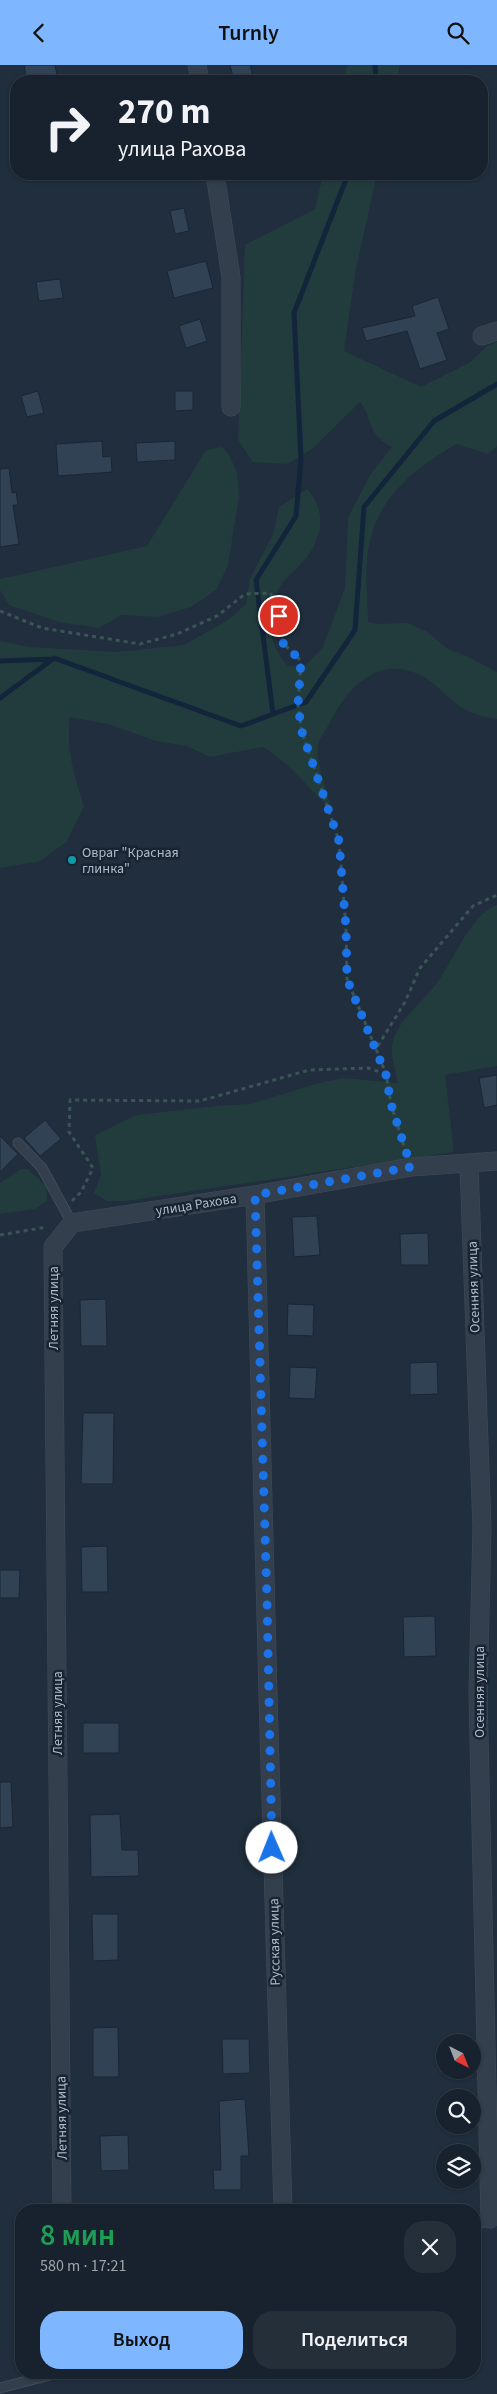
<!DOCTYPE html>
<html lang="ru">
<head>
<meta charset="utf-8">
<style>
	:root { --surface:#18222e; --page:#252f3a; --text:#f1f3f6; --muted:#9fa4aa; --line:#363f4a; --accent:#7eb6ff }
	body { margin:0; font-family:"Source Sans 3",sans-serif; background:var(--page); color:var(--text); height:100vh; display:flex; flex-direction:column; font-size:19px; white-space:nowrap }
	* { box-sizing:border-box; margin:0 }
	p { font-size:16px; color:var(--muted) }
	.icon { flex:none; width:28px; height:28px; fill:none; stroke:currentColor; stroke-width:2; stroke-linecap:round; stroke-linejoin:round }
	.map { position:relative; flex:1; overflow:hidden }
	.side { position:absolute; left:15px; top:2139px; width:466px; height:175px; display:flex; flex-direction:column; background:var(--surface); border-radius:20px; box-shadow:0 1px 4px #0004,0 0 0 1px var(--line) }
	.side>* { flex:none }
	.hud { position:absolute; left:10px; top:10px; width:478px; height:105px; border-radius:20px; box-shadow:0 1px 4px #0004,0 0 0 1px var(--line); background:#18222e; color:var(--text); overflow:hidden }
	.needle { width:32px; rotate:138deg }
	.fabs { position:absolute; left:436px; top:1969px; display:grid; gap:10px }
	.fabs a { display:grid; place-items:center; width:45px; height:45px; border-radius:50%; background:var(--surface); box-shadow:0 1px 4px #0004,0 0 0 1px var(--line); font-size:25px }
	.pin { position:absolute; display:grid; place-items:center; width:42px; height:42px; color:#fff; margin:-21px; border:2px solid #fff; border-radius:50%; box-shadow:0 1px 5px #0007 }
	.me { position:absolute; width:55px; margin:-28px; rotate:359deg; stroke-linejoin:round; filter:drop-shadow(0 0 4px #0008) }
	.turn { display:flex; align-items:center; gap:18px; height:105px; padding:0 25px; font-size:22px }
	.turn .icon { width:65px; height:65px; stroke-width:2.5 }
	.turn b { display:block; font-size:35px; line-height:42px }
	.round { display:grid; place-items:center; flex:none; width:52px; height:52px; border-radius:20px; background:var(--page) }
	.summary { display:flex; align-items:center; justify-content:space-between; height:85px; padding:0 25px }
	h1 { font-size:30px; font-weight:600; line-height:38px; color:#1e9e55 }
	.action { display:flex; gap:10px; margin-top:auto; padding:10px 25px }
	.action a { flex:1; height:58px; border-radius:20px; background:var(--accent); color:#111; font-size:20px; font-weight:600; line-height:58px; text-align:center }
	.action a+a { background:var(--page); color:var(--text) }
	header { display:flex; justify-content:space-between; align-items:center; height:65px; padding:0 25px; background:var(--accent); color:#111; font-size:22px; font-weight:600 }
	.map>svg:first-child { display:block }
</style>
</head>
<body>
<header><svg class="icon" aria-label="back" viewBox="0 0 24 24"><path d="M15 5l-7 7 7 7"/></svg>Turnly<svg class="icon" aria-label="search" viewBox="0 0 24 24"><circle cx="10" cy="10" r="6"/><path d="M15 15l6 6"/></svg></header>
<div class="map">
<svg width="497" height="2329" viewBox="0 0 497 2329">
	<rect width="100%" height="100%" fill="#202e3d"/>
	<path fill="#223c3e" d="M347,0H400L397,16H344Z
		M323,109H377L356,204L344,286L421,322L469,298L487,281L497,277V381L488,389L457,379C411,404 371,439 367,495C365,515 368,536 368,557L378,559L406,558L426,566L448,584L467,591L497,607V654C484,652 469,649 458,640C442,628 433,614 413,607C373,593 345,627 329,659C326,665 320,673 318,680C315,694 327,728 331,743C307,723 290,698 263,682L210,692L187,681L156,676L108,659L70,652C66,684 74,711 84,741L67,776L41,796L0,803V576L29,582L116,587L184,580L228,555L246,539L250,514L274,467L279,442L307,424C323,440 324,464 312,484C306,496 293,506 284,516C263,543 266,577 288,601L306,600L323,582L345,523L348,453L370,410L392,382C365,368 375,356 360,337L312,384L287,399L253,397L238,375L245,180L315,144Z
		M222,382L228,388L237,407L239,432L228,500L216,525L191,542L157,552L122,550L99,563L59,557L9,540L0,525V514L147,481L206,385Z
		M497,840V1001L445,1010L454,1087L126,1136H107L94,1128L101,1110L95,1070L136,1050L216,1041L250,1039L312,1020L342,1013L398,1018C394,1000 387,983 397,966C407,947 427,933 439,915C454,894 471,849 497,840Z
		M21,1104H28L46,1121L47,1136L35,1144L0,1149V1118Z"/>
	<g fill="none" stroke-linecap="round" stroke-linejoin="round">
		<path stroke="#12253b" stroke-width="5" d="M375,0L376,16
			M0,596L52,594
			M0,633L54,593L241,661L306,637L355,565L364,442L434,356L497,319
			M273,649L256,515L296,451L301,394L294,248L348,109"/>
	</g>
	<path fill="#314254" stroke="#1b2634" d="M24,0H55L58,16H27Z
		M230,0H250L254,16H234Z
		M184,143L189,166L175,169L170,146Z
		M206,196L213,223L174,233L167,206Z
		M60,214L63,233L39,236L36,217Z
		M438,232L449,264L437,268L447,295L420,304L407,266L366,276L362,263L415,251L412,241Z
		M200,254L207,276L186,283L179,261Z
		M38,326L44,348L27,352L21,331Z
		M175,326H193V345L175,346Z
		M102,376L103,392L111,391L112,407L58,411L56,379Z
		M175,376V395L137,397L136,378Z
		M9,403L12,428L16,427L18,440H13L19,479L0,482V404Z
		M497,1010V1040L484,1043L479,1013Z
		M45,1055L61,1074L40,1091L24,1073Z
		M0,1071L18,1089L0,1107Z
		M317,1151L320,1190L294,1192L292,1152Z
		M428,1168L429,1200H401L400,1169Z
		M106,1234L107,1281H81L80,1235Z
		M288,1239L314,1240L313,1271L287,1270Z
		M437,1297L438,1329L410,1330V1298Z
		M290,1302L317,1303L315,1334L289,1333Z
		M83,1348H114L113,1419H81Z
		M107,1481L108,1527H82L81,1482Z
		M0,1505H20L19,1533H0Z
		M435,1551L436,1591L404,1592L403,1552Z
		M83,1658H119V1688H83Z
		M0,1717H11L13,1762L0,1763Z
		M120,1749L122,1785H138L139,1811L91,1812L90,1750Z
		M92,1849H118V1895L93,1896Z
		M118,1962L119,2012H93V1963Z
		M222,1974H249L250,2008L223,2009Z
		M245,2034L249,2091H241V2125H214L213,2105H221L219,2036Z
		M128,2070L129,2105L101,2106L100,2071Z"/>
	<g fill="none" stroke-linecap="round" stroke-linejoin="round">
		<g stroke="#404b59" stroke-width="11">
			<path id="lane" d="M18,1078L42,1103L72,1158
				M475,2160L492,2154
				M0,2323L58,2308"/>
		</g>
		<g stroke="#404b59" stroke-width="19">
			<path id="street" d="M197,0L200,16
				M215,109L231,212V342
				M482,271L497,266
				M469,1099L482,1463L478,1629L490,2154
				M255,1130C265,1468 271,1807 283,2145
				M62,2145L53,1182L72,1158L255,1130L411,1102L497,1096"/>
		</g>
		<path stroke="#3b5556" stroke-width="3" stroke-dasharray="4 4" stroke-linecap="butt" d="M0,546L42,563L140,579L177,569L217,551L245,529L270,528L277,538L283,578L301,596L298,640L302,667L339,776L346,863L347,914L376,984
			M406,1088L391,1039L386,1009L376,984L405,937L420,903L473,841L497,830
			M72,1136L81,1127L93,1103L69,1067L70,1035L200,1036L309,1005L368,1003L386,1009
			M0,1170L47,1162"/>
		<use href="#lane" stroke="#343f4d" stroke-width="9"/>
		<use href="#street" stroke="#343f4d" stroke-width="18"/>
	</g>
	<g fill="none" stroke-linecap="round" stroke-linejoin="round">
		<path stroke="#1a73e8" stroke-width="9" stroke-dasharray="0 16.2" d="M272,1783L267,1535L255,1130L411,1102L391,1039L386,1010L347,914L346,863L339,776L302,667L298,640L301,596L283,578L279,551"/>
	</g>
	<circle fill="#0f9aa8" stroke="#192432" stroke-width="2" cx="72" cy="795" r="5"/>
	<g text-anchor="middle" stroke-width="5" stroke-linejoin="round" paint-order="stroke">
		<g font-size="14" fill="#afbac9" stroke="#192432" text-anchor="start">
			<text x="82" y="792">Овраг "Красная<tspan x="82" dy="16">глинка"</tspan></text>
		</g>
		<g font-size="14" fill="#afbac9" stroke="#192432">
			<text transform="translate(196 1139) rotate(-9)" y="5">улица Рахова</text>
			<text transform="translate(473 1222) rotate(-92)" y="5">Осенняя улица</text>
			<text transform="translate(53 1243) rotate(-90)" y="5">Летняя улица</text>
			<text transform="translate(479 1627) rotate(-90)" y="5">Осенняя улица</text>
			<text transform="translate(57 1648) rotate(-90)" y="5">Летняя улица</text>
			<text transform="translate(274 1877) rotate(-91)" y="5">Русская улица</text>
			<text transform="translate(61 2053) rotate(-91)" y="5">Летняя улица</text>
		</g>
	</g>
</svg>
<div class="fabs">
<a><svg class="needle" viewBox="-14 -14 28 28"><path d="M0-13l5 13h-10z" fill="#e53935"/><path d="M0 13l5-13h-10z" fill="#9fa4aa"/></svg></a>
<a><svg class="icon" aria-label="search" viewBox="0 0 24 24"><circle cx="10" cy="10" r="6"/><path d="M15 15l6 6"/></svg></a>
<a><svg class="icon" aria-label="layers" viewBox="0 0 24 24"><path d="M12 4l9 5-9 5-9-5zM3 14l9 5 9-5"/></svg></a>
</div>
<div class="pin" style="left:279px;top:551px;background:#d93025"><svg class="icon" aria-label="arrive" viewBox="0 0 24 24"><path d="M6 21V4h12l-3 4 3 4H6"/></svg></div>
<svg class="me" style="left:272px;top:1783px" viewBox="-20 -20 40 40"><circle r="19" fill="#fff"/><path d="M0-13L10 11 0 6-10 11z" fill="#1a73e8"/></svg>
<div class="hud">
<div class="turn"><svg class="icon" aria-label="right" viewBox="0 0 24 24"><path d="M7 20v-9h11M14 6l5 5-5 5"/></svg><div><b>270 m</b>улица Рахова</div></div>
</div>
<section class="side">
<div class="summary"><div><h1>8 мин</h1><p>580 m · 17:21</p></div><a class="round"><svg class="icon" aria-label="close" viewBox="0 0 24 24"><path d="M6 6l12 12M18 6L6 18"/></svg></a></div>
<div class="action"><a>Выход</a><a>Поделиться</a></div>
</section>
</div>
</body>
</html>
